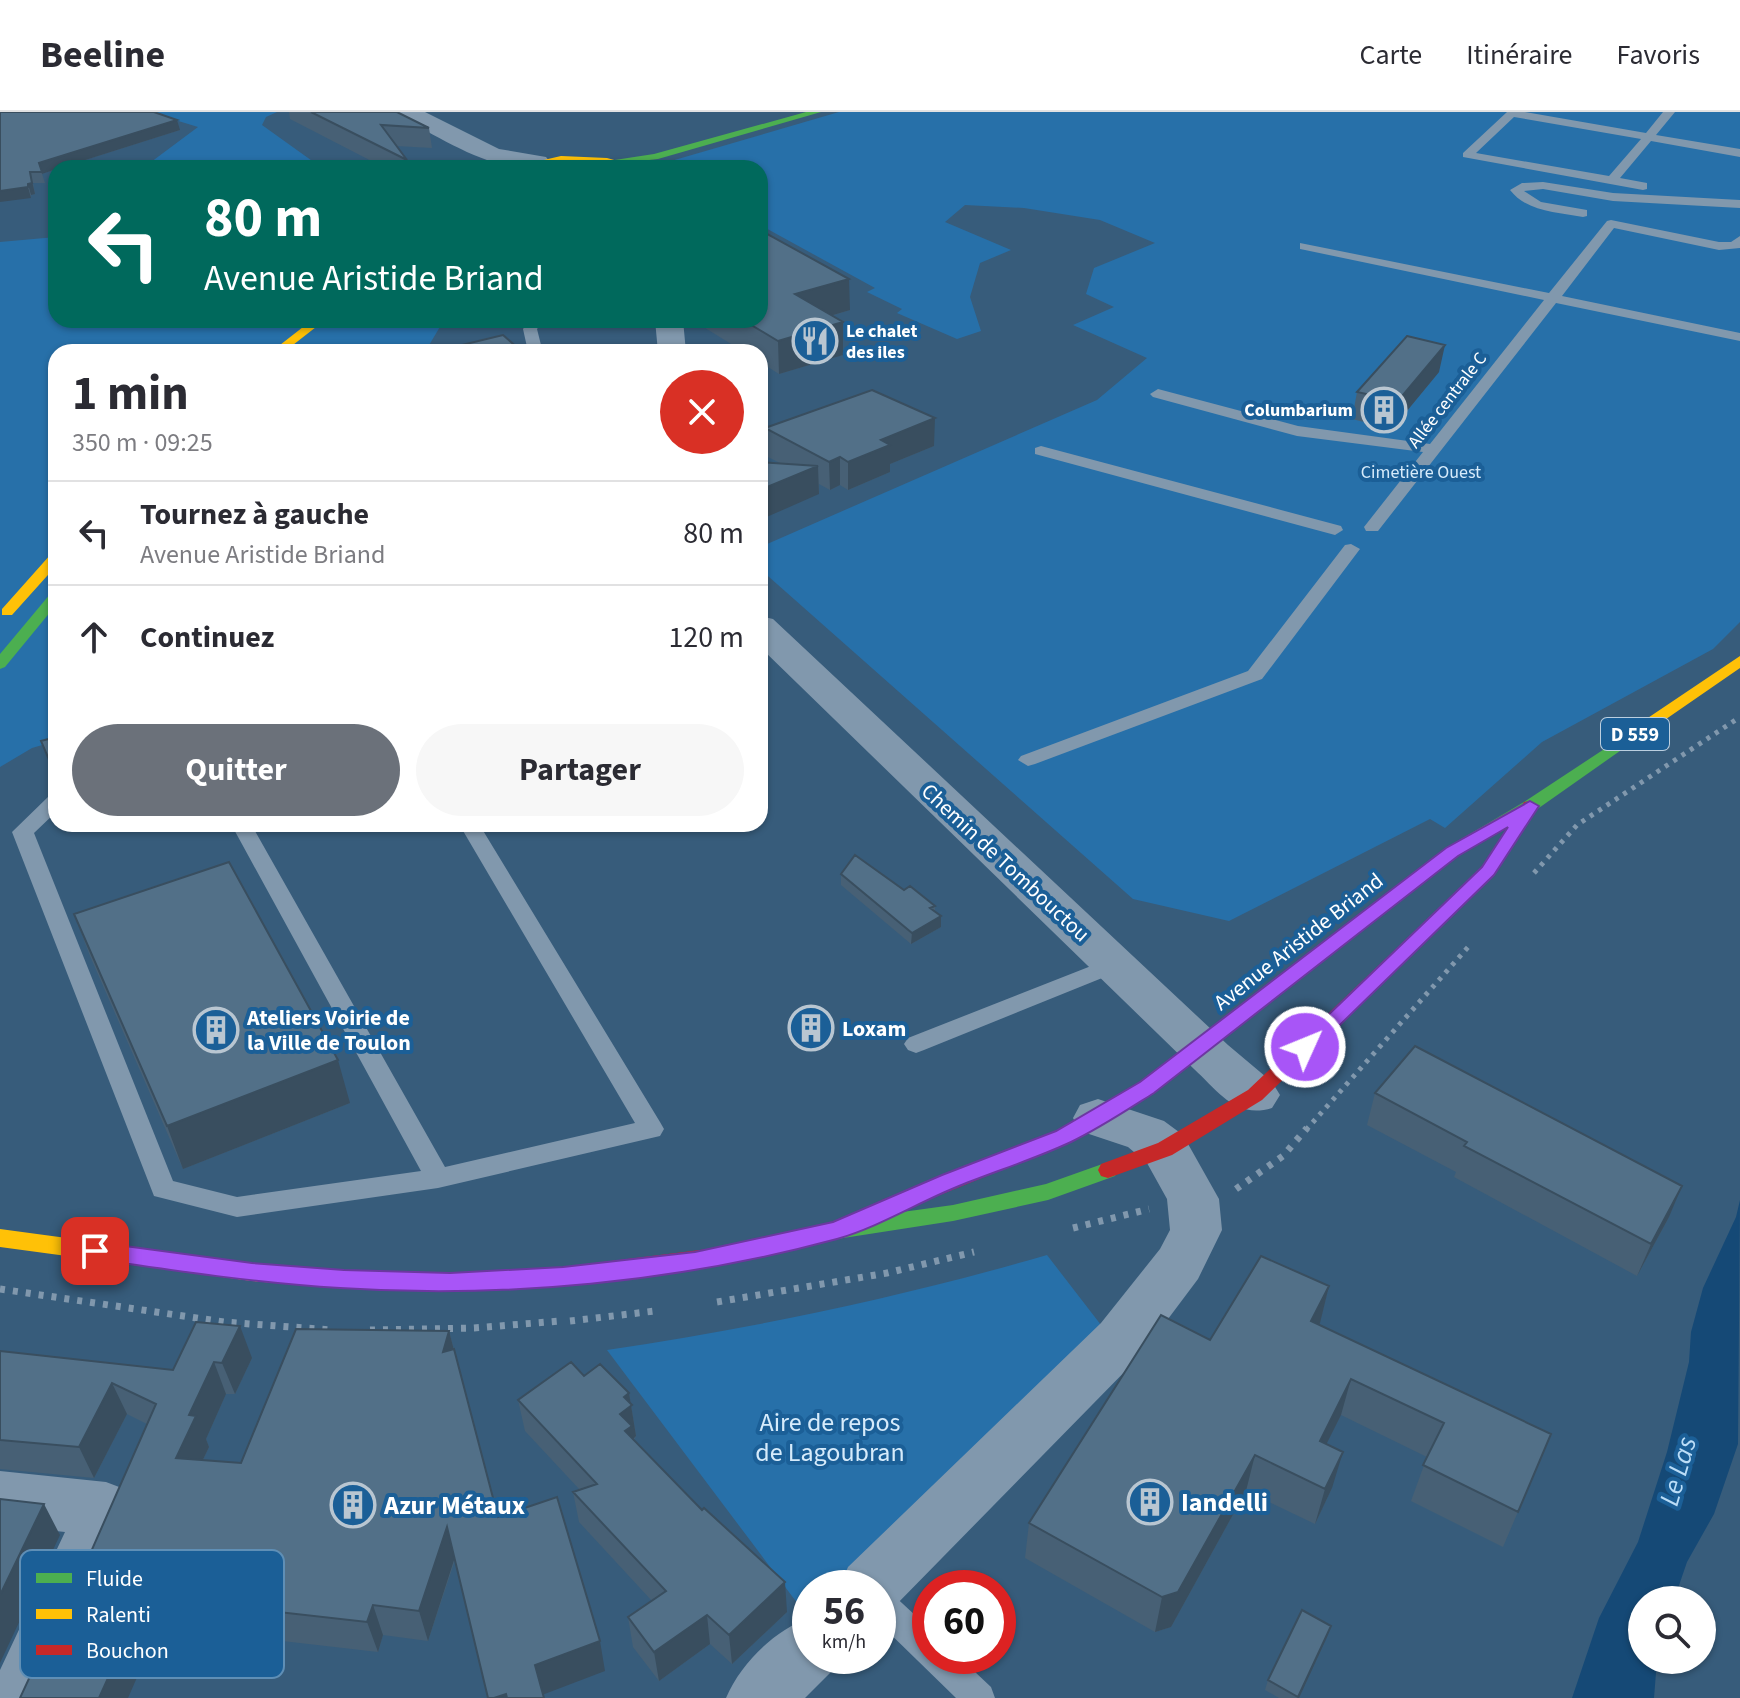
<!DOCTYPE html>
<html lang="fr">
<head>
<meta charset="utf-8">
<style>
	:root { --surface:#fff; --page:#f7f7f7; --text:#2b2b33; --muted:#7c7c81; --line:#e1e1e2; --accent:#6b717a }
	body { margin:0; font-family:"Source Sans 3",sans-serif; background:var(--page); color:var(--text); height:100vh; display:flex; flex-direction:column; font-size:30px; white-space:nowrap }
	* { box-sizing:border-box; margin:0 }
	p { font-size:26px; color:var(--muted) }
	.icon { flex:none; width:44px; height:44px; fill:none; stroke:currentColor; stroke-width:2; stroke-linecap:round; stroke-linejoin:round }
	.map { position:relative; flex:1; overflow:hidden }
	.details { position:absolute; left:48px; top:232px; width:720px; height:488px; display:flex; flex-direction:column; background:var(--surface); border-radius:24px; box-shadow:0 2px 6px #0004 }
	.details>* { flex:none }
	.banner { position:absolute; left:48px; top:48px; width:720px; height:168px; border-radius:24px; box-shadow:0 2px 6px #0004; background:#00695c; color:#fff; overflow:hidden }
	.tools { position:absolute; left:1628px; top:1474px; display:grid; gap:16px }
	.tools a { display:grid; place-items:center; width:88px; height:88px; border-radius:50%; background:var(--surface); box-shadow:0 2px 6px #0004; font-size:40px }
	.speed { position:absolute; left:792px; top:1458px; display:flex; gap:16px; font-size:40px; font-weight:700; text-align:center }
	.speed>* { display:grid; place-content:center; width:104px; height:104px; border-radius:50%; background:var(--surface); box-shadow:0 2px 6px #0004; line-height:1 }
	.speed small { font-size:20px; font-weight:400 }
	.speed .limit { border:12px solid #d22; background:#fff; color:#111 }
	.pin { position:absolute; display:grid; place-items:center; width:68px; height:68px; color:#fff; margin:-34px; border-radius:16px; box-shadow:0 4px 12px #0006 }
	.me { position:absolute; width:88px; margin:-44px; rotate:46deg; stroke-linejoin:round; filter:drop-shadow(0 0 6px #0008) }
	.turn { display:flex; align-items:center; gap:28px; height:168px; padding:0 24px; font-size:36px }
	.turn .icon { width:104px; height:104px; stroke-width:2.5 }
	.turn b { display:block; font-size:56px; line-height:68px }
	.round { display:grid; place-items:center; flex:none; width:84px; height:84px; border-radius:42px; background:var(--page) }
	.summary { display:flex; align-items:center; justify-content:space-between; height:136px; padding:0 24px }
	h1 { font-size:48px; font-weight:700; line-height:60px }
	.primary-button { display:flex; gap:16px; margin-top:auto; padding:16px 24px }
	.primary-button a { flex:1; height:92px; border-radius:48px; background:var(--accent); color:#fff; font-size:32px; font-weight:700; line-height:92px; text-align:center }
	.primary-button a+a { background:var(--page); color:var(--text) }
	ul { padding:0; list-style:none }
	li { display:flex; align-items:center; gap:24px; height:104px; padding:0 24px; border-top:2px solid var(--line) }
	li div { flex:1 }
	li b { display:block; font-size:30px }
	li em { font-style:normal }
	header { display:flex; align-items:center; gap:48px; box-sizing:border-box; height:112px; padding:0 40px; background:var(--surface); border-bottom:2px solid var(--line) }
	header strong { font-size:38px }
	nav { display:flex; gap:44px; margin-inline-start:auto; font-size:28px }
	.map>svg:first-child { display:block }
</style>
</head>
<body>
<header>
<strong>Beeline</strong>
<nav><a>Carte</a><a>Itinéraire</a><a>Favoris</a></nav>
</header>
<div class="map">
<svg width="1740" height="1586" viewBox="0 0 1740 1586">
	<rect width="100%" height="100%" fill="#375c7b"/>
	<path fill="#2770a9" d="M149,0H277L266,5L262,13L322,56H143L198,15Z
		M839,0H1740V510L1713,537L1542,630L1445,716L1430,707L1229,809L1133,787L760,457V435L1097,288L1147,246L1073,213L1114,195L1086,182L1094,156L1155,131L1100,108L1024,96L965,93L945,110L1011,138L980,151L970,185L981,219L957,227L897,201L902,197L867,180L875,176L760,113V56L654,54Z
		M56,125V208H444L425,240H56V629L32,636L0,655V130Z
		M1047,1143L1101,1213L849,1476H810V1508L607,1238C756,1216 902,1185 1047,1143Z"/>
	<path fill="#154976" d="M1740,1088L1738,1332L1714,1402L1687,1450L1674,1488H1642V1548H1657L1654,1586H1572L1599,1506L1638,1430L1667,1340L1689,1250L1691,1220L1703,1176L1736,1105Z"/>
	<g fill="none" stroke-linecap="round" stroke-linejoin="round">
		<path stroke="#8198ad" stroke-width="5" stroke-dasharray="4 6" stroke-linecap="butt" d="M1534,761L1577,713L1740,605
			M1306,1018L1469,834"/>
		<path stroke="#8198ad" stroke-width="7" stroke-dasharray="5 8" stroke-linecap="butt" d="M1236,1077L1283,1044L1307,1016
			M1073,1116L1149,1097
			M0,1177L224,1210L332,1218
			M717,1190L887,1161L974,1140
			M570,1209L655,1199
			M370,1218L474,1216L560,1209"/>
		<path fill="#8198ad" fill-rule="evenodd" d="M1507,0H1525L1646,21L1663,0H1675L1656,23L1740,37V45L1651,29L1620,66L1647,71V77L1643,78L1463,45V41ZM1514,5L1641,27L1609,64L1476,41Z
			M1543,70L1613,81L1740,88V96L1613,89L1543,77L1524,79L1541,90L1587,98V104L1583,105C1557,100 1527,100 1510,78L1522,71Z
			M1611,108L1719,130H1731L1740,124V136L1719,138L1614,116L1562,184L1740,221V229L1556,191L1378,419H1366L1364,415L1423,340L1297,324L1153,285L1150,282L1158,277L1298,314L1430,332L1544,188L1305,138L1300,137V131L1549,181L1607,109Z
			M530,208H544L537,217L541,233L547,240H531L527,235L523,217Z
			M1041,334L1341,414L1343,418L1335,423L1035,342V336Z
			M1351,432L1360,437L1262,567L1035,652L1028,654L1018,648L1021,644L1248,559L1345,433Z
			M56,682V700L34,721L173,1069L237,1085L421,1059L231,712H251L445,1055L635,1011L459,712H479L660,1010L664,1017L660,1024L438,1076L237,1105L154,1084L12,720L49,684Z
			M1114,845L1122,848L1125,853L1122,858L924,938L916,941L908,938L904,932L908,926Z
			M878,1474L889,1479L930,1517V1544H958L991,1575L995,1586H956L878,1510V1476H873Z"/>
		<path fill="#8198ad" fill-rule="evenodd" d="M397,0H425L499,37L546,45L550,50L546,55C494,63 444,27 400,5Z
			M655,208H683L686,240H658Z
			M760,504L773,507L1228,933L1272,970L1280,983L1272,996C1236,1007 1219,980 1194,957L760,535Z
			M1098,987L1164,1009L1183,1023L1219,1087L1222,1118L1198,1167L1141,1243L892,1497L878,1502V1476H839L848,1455L1101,1211L1160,1137L1170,1118L1167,1087L1147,1051L1128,1035L1080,1019L1073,1006L1080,993Z
			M0,1359L106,1370L127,1378L136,1397L54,1586H0V1558L65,1420L0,1413Z
			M810,1505V1544H839L833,1558L805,1586H726C741,1551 774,1519 810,1505Z"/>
		<path fill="#4caf50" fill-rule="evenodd" d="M806,0H821L658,47L613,52L608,49L654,42Z
			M56,480V493L5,555L0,557V542L51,481Z
			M1621,626L1627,628L1629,631L1627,634L1536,698L1458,744L1248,908H1234L1231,903L1234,898L1446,736L1524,690Z
			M1108,1050L1115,1052L1118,1058L1115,1064L1048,1088L953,1109L837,1127L708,1155L700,1152L697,1146L700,1140L708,1137L837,1109L953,1093L1046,1072Z"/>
		<path fill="#ffc107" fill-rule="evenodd" d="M561,44L607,46L643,56L576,49L509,56Z
			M312,208H325L284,240H271Z
			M56,441V454L12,503H2V497L51,442Z
			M1740,544V556L1627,634H1615L1613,631L1615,628Z
			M0,1117L252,1151L343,1158L351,1161L354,1167L351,1173L343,1176L252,1169L0,1135Z"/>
		<path fill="#c62828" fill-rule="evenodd" d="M1530,689L1538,694L1494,763L1262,988L1172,1043L1108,1066L1101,1064L1098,1058L1101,1052L1158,1031L1248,978L1482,755L1524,690Z
			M1241,896L1248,898L1251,903L1248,908L1154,981L1070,1030L898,1100L890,1102L882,1100L879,1094L882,1088L1056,1020L1140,971L1234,898Z
			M708,1137L716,1140L719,1146L716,1152L708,1155L563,1173L450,1179L343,1176L335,1173L332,1167L335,1161L343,1158L450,1161L563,1155Z"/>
	</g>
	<path fill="#476075" d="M0,0L180,18L60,56H56V57L42,62L45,71H33L35,82L31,83V86Z
		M289,0H397L429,16L432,36L396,34L407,48L408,56H385L290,7Z
		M850,198L831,204L843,243L779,262L760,250V240H744L702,214V208H760Z
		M1439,260L1392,317L1352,307L1357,280Z
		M765,316L934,334L890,352V360L848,378L840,373L830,378L819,372V382L780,351L766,344Z
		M841,762L904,778L935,794V800L941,804V815L911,832L841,773Z
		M74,802L350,991L183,1057L90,844Z
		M1375,981L1669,1105L1637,1164L1454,1065L1456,1060L1367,1013Z
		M1329,1174L1319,1213L1551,1322L1503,1435L1411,1389L1427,1345L1341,1303L1326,1332L1332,1376L1315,1412L1246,1379L1171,1515L1155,1520L1025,1446L1029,1411L1210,1228Z
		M196,1210L252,1246L235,1282H226L206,1327L209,1335L203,1348L241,1351L449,1219L498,1405L605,1559L455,1448L428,1529L383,1523L378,1540L247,1525L244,1531L156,1522L39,1558L147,1312L127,1302L94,1366L0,1357V1239L173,1258Z
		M584,1264L629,1281L636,1324L634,1328L787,1500L732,1552L710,1532L659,1569L633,1535L628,1505L652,1489L579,1410L573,1380L580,1378L525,1319L518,1288Z
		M1331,1514L1327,1525L1299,1586H1279L1265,1578L1268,1568Z"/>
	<path fill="#394e5f" d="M177,8L180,18L60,56H56V57L42,62L39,51Z
		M30,60L35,82L31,83L28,72Z
		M28,75L31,86L0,90V79Z
		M849,167L850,198L796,214L795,182Z
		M843,210V243L779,262L778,229Z
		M1445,233L1439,260L1392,317L1398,289Z
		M935,306L934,334L890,352V360L848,378V350L881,328Z
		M840,345V373L830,378L829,350Z
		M818,354L819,382L760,408V378Z
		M941,804V815L911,832L912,821Z
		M338,948L350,991L183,1057L167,1014Z
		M1682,1074L1669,1105L1637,1164L1651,1132Z
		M1329,1174L1320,1211L1302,1245L1311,1209Z
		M240,1214L252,1246L235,1282L222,1251Z
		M449,1219L457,1250L443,1240Z
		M214,1250L226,1282L206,1327L209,1335L189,1377L176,1346L189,1303Z
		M1351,1267L1341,1303L1310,1365L1320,1329Z
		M112,1271L127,1302L94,1366L79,1335Z
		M629,1281L636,1324L633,1327L636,1345L627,1332L620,1302L624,1285Z
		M1343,1340L1332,1376L1315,1412L1325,1377Z
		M1255,1343L1246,1379L1171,1515L1155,1520L1162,1485Z
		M44,1392L60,1423L0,1551V1483Z
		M447,1415L455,1445L428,1529L419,1499Z
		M785,1470L787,1500L732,1552L729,1523Z
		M141,1493L156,1522L128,1586H99Z
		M373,1493L383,1523L378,1540L367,1510Z
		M234,1495L247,1525L244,1531L231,1502Z
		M707,1503L710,1532L659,1569L654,1540Z
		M1331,1514L1327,1525L1299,1586H1298Z
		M600,1529L605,1559L542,1583L535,1553Z
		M506,1582L507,1586H494Z"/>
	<path fill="#527088" stroke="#394e5f" stroke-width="2" d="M0,0H154L177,8L39,51L42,60H30L32,71L28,72V75L0,79Z
		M311,0H397L429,16L381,13L407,48Z
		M760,118L849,167L795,182L843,210L778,229L743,208H760Z
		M503,223L520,238L529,236L534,240H428L437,239Z
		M1407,224L1445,233L1398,289L1357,280Z
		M872,278L935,306L881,328L890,333L848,350L840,345L829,350L765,316Z
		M760,350L818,354L760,378Z
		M56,625V664L41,629Z
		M855,743L904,778L910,774L935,794L930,796L941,804L912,821L841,762Z
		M229,750L338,948L167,1014L74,802Z
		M1415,934L1682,1074L1651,1132L1464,1034L1467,1030L1375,981Z
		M1261,1144L1329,1174L1311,1209L1551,1322L1518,1400L1423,1353L1444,1311L1351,1267L1320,1329L1343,1340L1325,1377L1255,1343L1178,1480L1162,1485L1029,1411L1161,1203L1210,1228Z
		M196,1210L240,1214L222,1251L214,1250L189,1303L196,1304L176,1346L241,1351L296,1217L449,1219L443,1240L454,1237L498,1405L557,1385L600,1529L535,1553L544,1586H507L506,1582L494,1586H488L447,1415L419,1499L373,1493L367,1510L234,1495L231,1502L141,1493L99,1586H20L32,1560L39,1558L156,1292L112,1271L79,1335L0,1328V1239L173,1258Z
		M571,1250L584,1264L600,1252L629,1281L624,1285L632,1293L620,1302L632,1314L625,1319L702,1398L704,1396L785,1470L729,1523L707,1503L654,1540L628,1505L666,1479L573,1380L597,1372L518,1288Z
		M0,1387L44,1392L0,1483Z
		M1302,1498L1331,1514L1298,1585L1268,1568Z"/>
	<path fill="#a855f7" stroke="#6d37a1" stroke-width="2" d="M1530,689L1539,694L1494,763L1312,940L1305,942L1295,935L1482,755L1508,715L1458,744L1154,981C1127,998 1100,1016 1071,1030C1035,1047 996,1059 959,1074C919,1090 879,1115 837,1127C678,1170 505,1187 340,1176C258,1171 176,1159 95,1147L87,1145L84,1139L87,1132L95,1130L252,1151L344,1158L450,1161L563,1155L695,1140L833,1110L942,1063L1056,1019L1140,970L1446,736Z"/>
	<defs>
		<g id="restaurant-ring" transform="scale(2.3)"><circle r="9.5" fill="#1b5f97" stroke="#b9c6d1" stroke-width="1.5"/><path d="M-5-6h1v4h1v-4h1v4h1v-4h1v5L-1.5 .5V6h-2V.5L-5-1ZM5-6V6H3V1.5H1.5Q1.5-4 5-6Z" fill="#b9c6d1"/></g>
		<g id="building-ring" transform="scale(2.3)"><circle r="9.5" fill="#1b5f97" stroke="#b9c6d1" stroke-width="1.5"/><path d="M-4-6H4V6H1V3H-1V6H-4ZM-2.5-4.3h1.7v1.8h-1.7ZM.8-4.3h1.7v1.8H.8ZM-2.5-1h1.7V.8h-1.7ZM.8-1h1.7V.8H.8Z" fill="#b9c6d1"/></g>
	</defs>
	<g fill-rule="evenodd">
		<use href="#restaurant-ring" x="815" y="229"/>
		<use href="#building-ring" x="1384" y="298"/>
		<use href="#building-ring" x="811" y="916"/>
		<use href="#building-ring" x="216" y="918"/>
		<use href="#building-ring" x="1150" y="1390"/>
		<use href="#building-ring" x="353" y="1393"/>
	</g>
	<g text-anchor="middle" stroke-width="8" stroke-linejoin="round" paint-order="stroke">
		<g font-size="18" font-weight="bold" fill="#fff" stroke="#1b5f97" text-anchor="start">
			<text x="846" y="225">Le chalet<tspan x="846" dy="21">des iles</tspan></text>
			<text x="1353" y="304" text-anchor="end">Columbarium</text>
		</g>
		<g font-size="18" fill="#fff" stroke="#1b5f97">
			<text transform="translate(1447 288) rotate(-52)" y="6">Allée centrale C</text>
		</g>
		<g font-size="18" fill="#d6ebfb" stroke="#1b5f97">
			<text x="1421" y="366">Cimetière Ouest</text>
		</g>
		<rect fill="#1b5f97" stroke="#bbcfe0" stroke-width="2" x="1601" y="606" width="68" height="32" rx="6"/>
		<g font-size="20" font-weight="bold" fill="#fff">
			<text x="1635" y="629">D 559</text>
		</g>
		<g font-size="22" fill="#fff" stroke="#1b5f97">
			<text transform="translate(1006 750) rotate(43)" y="8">Chemin de Tombouctou</text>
			<text transform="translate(1298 829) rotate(-38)" y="8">Avenue Aristide Briand</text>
		</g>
		<g font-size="22" font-weight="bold" fill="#fff" stroke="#1b5f97" text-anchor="start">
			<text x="247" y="913">Ateliers Voirie de<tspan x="247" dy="25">la Ville de Toulon</tspan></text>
			<text x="842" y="924">Loxam</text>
		</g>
		<g font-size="26" fill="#d6ebfb" stroke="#1b5f97">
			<text x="830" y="1319">Aire de repos<tspan x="830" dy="30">de Lagoubran</tspan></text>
		</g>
		<g font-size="26" font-weight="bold" fill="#fff" stroke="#1b5f97" text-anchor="start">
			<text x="1181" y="1399">Iandelli</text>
			<text x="384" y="1402">Azur Métaux</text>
		</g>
		<g font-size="28" font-style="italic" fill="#bbddf7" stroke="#1b5f97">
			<text transform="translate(1677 1359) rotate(-74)" y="10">Le Las</text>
		</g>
	</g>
	<rect x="20" y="1438" width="264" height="128" rx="12" fill="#1b5f97" stroke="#5f8fb6" stroke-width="2"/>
	<rect x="36" y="1461" width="36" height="10" fill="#4caf50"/>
	<rect x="36" y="1497" width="36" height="10" fill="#ffc107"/>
	<rect x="36" y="1533" width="36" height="10" fill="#c62828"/>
	<g font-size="22" fill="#fff">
		<text x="86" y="1474">Fluide</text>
		<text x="86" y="1510">Ralenti</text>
		<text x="86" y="1546">Bouchon</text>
	</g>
</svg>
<div class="tools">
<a><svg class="icon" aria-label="search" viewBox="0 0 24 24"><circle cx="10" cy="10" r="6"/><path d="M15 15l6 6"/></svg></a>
</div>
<div class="speed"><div>56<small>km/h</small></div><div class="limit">60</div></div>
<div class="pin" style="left:95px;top:1139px;background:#d93025"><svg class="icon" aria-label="arrive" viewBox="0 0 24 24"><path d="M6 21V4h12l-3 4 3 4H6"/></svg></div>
<svg class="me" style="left:1305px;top:935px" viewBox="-20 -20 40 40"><circle r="17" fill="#a855f7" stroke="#fff" stroke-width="3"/><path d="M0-11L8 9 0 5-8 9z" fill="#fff"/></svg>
<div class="banner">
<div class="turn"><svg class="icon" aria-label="left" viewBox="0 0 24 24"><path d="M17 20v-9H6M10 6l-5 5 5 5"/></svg><div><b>80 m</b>Avenue Aristide Briand</div></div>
</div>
<section class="details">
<div class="summary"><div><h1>1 min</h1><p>350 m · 09:25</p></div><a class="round" style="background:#d93025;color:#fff"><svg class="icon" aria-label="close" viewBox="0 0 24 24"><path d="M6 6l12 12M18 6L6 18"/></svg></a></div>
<ul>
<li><svg class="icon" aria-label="left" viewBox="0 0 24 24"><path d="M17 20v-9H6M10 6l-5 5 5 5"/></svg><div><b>Tournez à gauche</b><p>Avenue Aristide Briand</p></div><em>80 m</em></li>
<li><svg class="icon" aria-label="ahead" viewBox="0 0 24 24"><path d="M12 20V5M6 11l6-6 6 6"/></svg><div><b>Continuez</b></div><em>120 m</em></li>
</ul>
<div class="primary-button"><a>Quitter</a><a>Partager</a></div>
</section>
</div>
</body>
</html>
